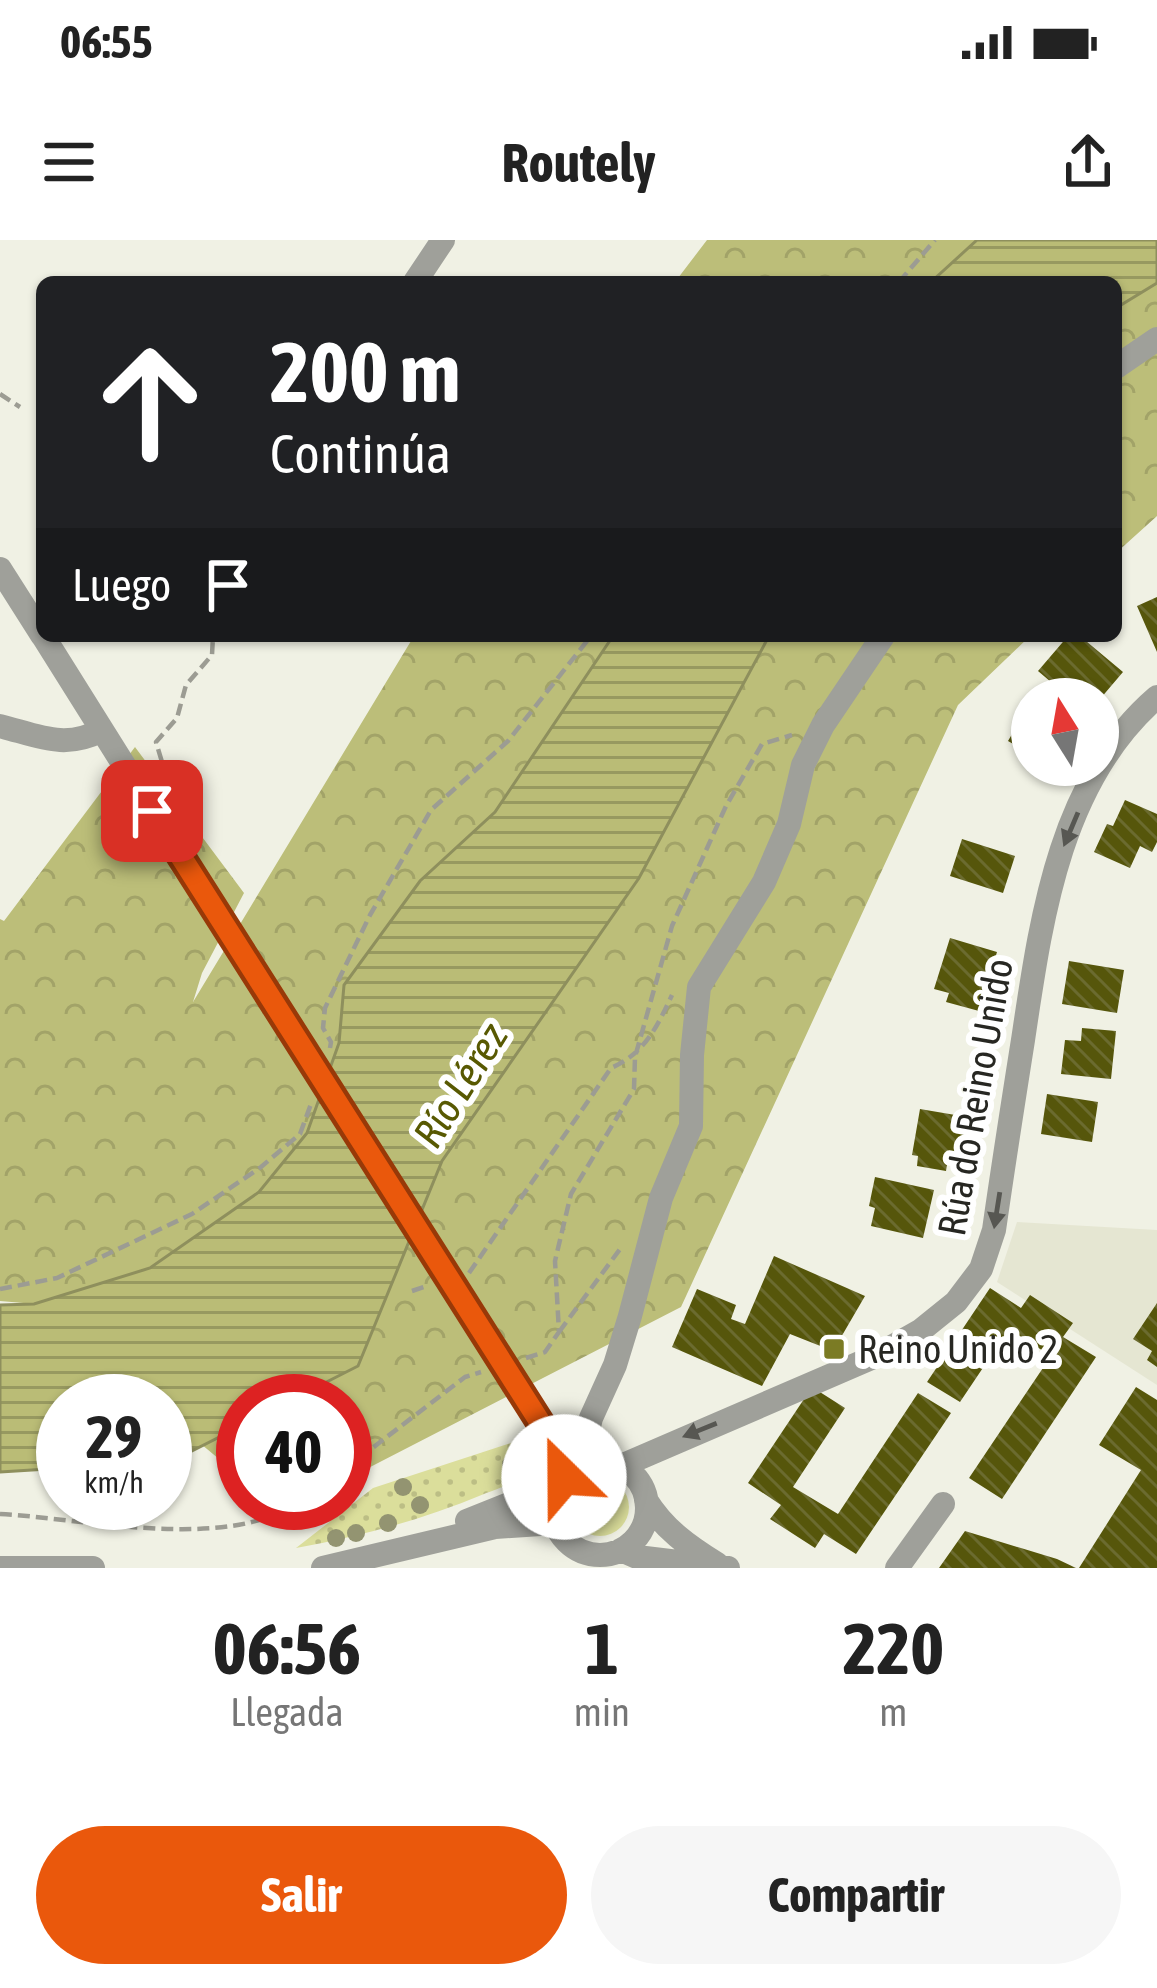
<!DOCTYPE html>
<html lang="es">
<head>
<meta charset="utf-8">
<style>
	:root { --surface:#fff; --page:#f6f6f6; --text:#222; --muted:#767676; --accent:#ea580c }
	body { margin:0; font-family:"Asap Condensed",sans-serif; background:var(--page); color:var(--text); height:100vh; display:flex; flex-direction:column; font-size:45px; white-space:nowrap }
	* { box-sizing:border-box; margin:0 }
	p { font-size:39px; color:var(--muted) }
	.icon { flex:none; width:66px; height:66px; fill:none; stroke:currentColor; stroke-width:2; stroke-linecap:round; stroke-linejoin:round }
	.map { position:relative; height:1328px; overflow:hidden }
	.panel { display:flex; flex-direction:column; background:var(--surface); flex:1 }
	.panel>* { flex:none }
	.top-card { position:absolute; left:36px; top:36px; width:1086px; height:366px; border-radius:18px; box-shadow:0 3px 9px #0004; background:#202124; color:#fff; overflow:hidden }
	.needle { width:78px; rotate:349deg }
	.controls { position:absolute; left:1011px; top:438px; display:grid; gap:24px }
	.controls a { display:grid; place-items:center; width:108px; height:108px; border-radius:50%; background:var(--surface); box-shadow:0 3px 9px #0004; font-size:60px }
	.speed { position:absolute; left:36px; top:1134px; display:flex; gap:24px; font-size:60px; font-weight:700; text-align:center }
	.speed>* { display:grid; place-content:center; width:156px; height:156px; border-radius:50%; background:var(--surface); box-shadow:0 3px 9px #0004; line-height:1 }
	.speed small { font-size:30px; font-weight:400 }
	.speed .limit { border:18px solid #d22; background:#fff; color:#111 }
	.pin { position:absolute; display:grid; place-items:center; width:102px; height:102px; color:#fff; margin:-51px; border-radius:24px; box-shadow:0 6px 18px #0006 }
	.me { position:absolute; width:132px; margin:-66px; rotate:337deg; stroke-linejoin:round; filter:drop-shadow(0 0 9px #0008) }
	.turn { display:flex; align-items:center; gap:42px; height:252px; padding:0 36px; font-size:54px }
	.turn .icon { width:156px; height:156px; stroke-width:2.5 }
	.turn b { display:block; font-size:84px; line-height:102px }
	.then { display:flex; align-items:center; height:114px; padding:0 36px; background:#0003; gap:24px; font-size:45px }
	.eta { display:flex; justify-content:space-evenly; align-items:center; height:204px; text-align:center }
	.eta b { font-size:72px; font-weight:700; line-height:84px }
	.cta { display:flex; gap:24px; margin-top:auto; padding:24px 36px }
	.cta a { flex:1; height:138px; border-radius:72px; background:var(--accent); color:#fff; font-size:48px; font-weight:700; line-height:138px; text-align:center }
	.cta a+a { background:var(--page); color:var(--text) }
	.status { display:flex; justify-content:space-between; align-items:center; height:84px; padding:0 60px; background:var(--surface); direction:ltr }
	.status svg { height:33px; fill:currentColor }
	header { display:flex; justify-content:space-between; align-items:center; height:156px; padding:0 36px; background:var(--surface); font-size:54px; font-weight:700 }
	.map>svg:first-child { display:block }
</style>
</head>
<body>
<div class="status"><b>06:55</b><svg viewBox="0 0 49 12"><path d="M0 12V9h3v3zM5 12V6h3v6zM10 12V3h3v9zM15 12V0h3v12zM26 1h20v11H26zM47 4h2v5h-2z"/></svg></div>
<header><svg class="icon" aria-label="menu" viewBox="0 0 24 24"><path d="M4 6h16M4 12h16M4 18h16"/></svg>Routely<svg class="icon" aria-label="share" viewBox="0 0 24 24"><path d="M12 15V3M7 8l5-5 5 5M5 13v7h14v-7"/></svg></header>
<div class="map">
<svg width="1157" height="1328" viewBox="0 0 1157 1328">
	<defs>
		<pattern id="forest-crowns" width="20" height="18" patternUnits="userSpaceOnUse" patternTransform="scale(3)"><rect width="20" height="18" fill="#bcbe79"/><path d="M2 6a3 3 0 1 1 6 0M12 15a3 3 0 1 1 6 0" fill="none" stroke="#a2a368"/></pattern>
		<pattern id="park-dots" width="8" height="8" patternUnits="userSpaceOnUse" patternTransform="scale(3)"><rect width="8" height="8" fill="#dbde9b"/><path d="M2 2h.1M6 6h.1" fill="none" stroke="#bcbe85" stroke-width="1.8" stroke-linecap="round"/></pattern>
		<pattern id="water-rules" width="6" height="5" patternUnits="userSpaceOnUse" patternTransform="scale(3)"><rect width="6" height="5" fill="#babc76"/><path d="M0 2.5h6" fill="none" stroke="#979960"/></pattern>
		<pattern id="building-back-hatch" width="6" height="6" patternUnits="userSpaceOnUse" patternTransform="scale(3)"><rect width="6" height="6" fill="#56560b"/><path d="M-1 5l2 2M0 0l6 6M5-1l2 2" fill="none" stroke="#6b6b2f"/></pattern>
	</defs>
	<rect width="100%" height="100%" fill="#f0f1e4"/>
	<path fill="#e5e6d2" d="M1017,982L1157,990V1145L997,1042Z"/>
	<path fill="#dbde9b" d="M571 1267a29 29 0 1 1 58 0a29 29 0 1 1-58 0Z"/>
	<path fill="url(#forest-crowns)" d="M707,0H1157V276L1116,313V42H675Z
		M414,396H1030L958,465L681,1067L345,1240V1161H243V1239L165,1174V1161L35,1064L0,1061V679L4,681L135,507L244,653L202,733L193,762Z"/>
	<path fill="url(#park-dots)" d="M517,1201C520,1213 525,1227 517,1237C510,1246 494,1250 484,1254C422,1280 361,1296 296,1308L373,1248Z"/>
	<path fill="url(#water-rules)" stroke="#8e8f5d" stroke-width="3" d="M977,0H1157V43L1116,68V42H931Z
		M613,396H769L639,638L442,921L358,1126L289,1161H243V1185L174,1220H165V1161H63V1228L0,1232V1065L34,1064L150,1028L259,952L307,893L339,803L344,745L420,641L495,572Z"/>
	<path fill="url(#building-back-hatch)" d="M1157,357V412L1137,366Z
		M1068,396H1080L1123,432L1100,459H1071L1038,431Z
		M1032,460V515L1008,501Z
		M1125,560L1157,574V602L1152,612L1140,606L1130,628L1094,612L1107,584L1113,586Z
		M962,599L1015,616L1003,653L950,636Z
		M950,698L997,712L979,771L946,762L949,753L934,749Z
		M1069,721L1124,730L1117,773L1062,764Z
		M1082,788L1116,791L1111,839L1061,834L1065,800L1081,801Z
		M1047,854L1098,862L1092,902L1041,894Z
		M920,869L973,878L965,921L948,918L946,931L917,926L918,916L912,915Z
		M875,937L934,950L923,998L871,986L875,968L869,966Z
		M774,1016L865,1056L833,1111L790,1094L762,1146L672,1107L697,1049L736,1065L731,1079L745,1084Z
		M990,1048L1021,1068L1030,1055L1073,1083L1063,1097L1096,1117L1002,1259L969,1238L1051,1116L1009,1089L960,1162L927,1142Z
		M1157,1063V1127L1147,1120L1152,1111L1133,1099Z
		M812,1147L845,1168L793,1247L838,1274L918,1153L951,1173L856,1314L824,1294L815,1308L770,1279L781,1265L748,1243Z
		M1136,1147L1157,1160V1328H1079L1141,1230L1099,1205Z
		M965,1291L1057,1319L1076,1328H939Z"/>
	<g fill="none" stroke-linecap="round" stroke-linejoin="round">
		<path stroke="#9c9c93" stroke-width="4.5" stroke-dasharray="12 6" stroke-linecap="butt" d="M899,42L935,0
			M0,154L20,167
			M172,555L156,502L177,478L186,445L212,415L213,396
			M330,808L331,802L323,788L325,768L370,675L431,570L508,501L591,396
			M469,1033L611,828C645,813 657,787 672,755
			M0,1049L57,1038L192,974L261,927L300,894L311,864
			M412,1051L424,1047
			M559,1092L623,1005
			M526,1118L545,1112L559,1092L555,1021L571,954L634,849L635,817L672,686L726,566L762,504L792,495
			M345,1229L465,1137L481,1132
			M0,1274C82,1278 226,1312 296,1263"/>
		<path stroke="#9fa09a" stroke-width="24" d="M415,42L443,0
			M1116,127L1157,99
			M0,329L42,395
			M43,396L191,632
			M0,486C39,496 65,510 102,490
			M537,1179L571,1231
			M553 1268a47 47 0 1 1 94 0a47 47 0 1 1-94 0Z
			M580,1225L591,1178L615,1125L630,1076L661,958L691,886L692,815L699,747L764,642L789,584L803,525L823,485L883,396
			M621,1226L876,1116L920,1091L956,1062L981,1029L994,990C1003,927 1013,863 1023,800C1041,680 1059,541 1157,457
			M646,1260C664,1289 688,1306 717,1324
			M467,1281L559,1244
			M621,1310L637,1317L728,1328
			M0,1328H93
			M323,1328L495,1287L555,1283
			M897,1328L943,1264"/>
		<path stroke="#9fa09a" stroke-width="24" d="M191,632L537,1179"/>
	</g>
	<g fill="#939471">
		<circle cx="511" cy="1224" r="9"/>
		<circle cx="403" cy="1247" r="9"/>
		<circle cx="420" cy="1265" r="9"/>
		<circle cx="388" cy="1283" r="9"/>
		<circle cx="356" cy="1293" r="9"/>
		<circle cx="336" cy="1298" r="9"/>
	</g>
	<defs><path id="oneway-solid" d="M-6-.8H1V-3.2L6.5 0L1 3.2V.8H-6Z" transform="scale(3)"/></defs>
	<g fill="#575752">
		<use href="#oneway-solid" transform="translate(1071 589) rotate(113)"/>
		<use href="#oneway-solid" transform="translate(997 970) rotate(99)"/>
		<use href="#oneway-solid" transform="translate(700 1190) rotate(158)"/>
	</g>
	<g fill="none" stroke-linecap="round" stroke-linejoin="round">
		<g stroke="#983908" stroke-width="30">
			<path id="route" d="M152,571L571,1231L564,1237"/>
		</g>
		<use href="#route" stroke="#ea580c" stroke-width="21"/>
	</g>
	<rect fill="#7b7b24" stroke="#fff" stroke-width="4.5" x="822" y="1097" width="24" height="24" rx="6"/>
	<g text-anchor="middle" stroke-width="12" stroke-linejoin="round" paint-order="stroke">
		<g font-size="39" fill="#272722" stroke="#fff">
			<text transform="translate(975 857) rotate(-80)" y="14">Rúa do Reino Unido</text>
		</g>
		<g font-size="39" fill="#272722" stroke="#fff" text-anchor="start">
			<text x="858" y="1123">Reino Unido 2</text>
		</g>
		<g font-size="42" font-style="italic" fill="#585902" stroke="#fff">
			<text transform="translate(460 845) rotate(-58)" y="15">Río Lérez</text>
		</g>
	</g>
</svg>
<div class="controls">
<a><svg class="needle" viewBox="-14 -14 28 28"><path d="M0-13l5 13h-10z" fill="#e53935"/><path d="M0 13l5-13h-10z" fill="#767676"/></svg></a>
</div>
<div class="speed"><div>29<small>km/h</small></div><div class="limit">40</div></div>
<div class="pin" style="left:152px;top:571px;background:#d93025"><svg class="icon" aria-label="arrive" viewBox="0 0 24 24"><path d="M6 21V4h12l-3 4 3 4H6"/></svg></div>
<svg class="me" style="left:564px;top:1237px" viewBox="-20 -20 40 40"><circle r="19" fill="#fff"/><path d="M0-13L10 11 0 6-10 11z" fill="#ea580c"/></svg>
<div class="top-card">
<div class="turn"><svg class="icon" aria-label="ahead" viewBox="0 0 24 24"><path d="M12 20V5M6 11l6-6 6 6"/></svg><div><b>200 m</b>Continúa</div></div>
<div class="then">Luego<svg class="icon" aria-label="arrive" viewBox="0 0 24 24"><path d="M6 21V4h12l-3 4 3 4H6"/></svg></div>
</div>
</div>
<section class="panel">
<div class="eta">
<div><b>06:56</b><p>Llegada</p></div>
<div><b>1</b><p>min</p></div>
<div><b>220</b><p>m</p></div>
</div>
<div class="cta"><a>Salir</a><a>Compartir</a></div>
</section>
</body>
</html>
